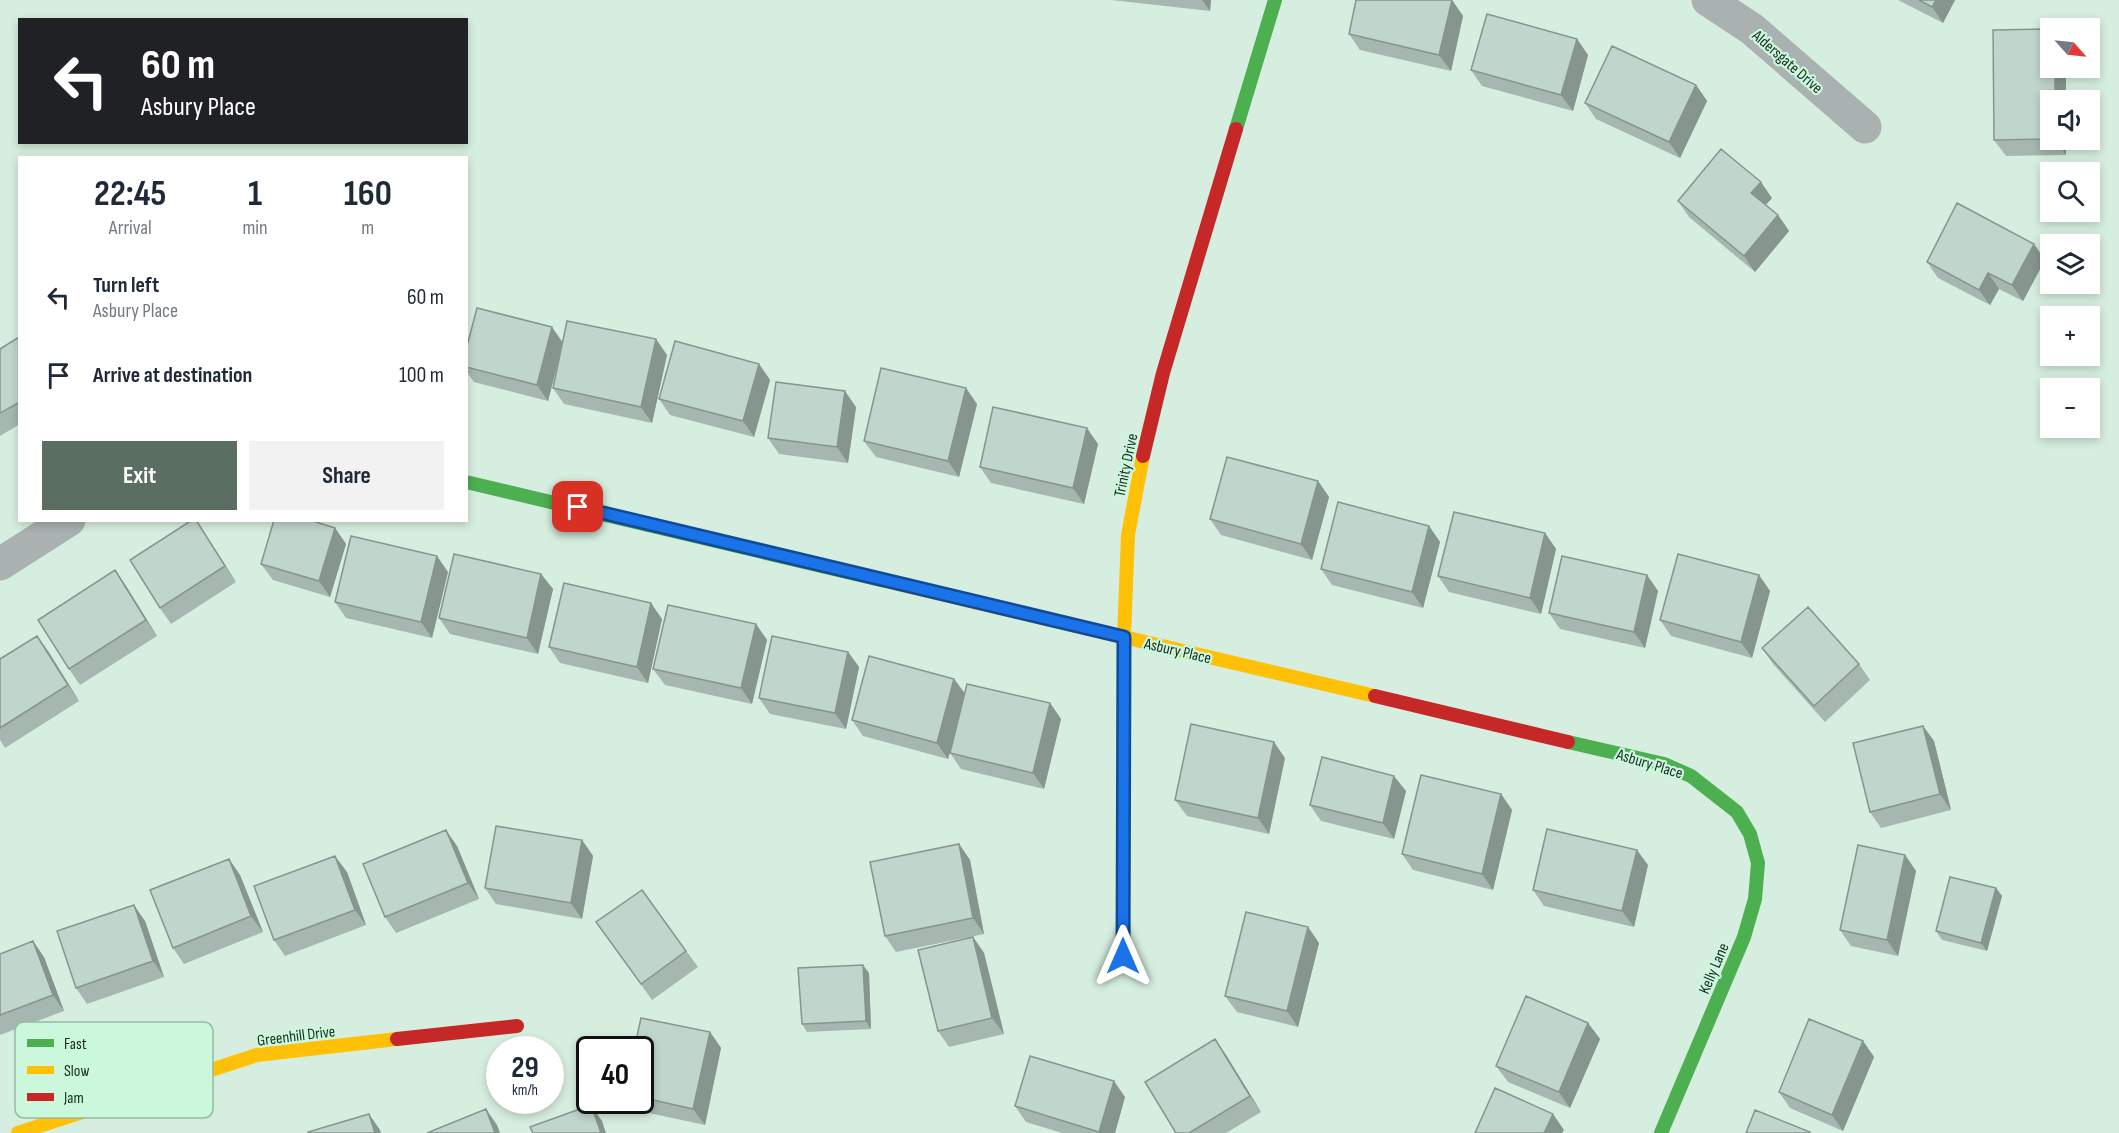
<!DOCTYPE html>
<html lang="en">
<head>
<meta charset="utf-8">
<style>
	:root { --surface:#fff; --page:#f2f2f3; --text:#1f2937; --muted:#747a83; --accent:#5a6e62 }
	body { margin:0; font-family:"Sofia Sans Condensed",sans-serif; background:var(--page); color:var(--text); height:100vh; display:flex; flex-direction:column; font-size:22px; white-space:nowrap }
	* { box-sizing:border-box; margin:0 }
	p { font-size:20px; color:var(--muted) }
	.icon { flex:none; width:33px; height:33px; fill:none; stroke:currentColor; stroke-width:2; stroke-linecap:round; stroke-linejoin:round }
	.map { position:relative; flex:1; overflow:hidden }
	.panel { position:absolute; left:18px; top:156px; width:450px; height:366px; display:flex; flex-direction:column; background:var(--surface); border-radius:0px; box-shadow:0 3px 9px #0003 }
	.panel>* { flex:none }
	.guide { position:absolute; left:18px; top:18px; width:450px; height:126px; border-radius:0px; box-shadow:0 3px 9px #0003; background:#202124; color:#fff; overflow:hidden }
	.needle { width:39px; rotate:117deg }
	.controls { position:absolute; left:2040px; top:18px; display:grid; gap:12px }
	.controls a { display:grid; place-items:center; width:60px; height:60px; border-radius:0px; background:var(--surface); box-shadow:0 3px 9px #0003; font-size:30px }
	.speed { position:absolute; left:486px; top:1036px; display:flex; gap:12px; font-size:30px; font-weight:700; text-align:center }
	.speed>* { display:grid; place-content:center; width:78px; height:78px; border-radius:50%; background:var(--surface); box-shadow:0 3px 9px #0003; line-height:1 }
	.speed small { font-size:15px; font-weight:400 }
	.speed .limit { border:3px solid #111; border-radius:9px; background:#fff; color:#111 }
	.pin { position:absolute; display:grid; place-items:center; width:51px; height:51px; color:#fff; margin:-26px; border-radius:12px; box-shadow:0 3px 9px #0006 }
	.me { position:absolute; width:66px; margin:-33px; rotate:0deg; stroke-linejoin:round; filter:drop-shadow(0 0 4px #0008) }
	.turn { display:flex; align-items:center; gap:21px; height:126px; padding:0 24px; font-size:27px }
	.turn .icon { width:78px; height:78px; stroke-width:2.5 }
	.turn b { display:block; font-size:42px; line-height:51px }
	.eta { display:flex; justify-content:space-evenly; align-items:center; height:102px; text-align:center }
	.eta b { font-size:36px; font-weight:700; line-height:42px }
	.button { display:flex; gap:12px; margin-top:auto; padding:12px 24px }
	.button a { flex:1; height:69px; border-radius:0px; background:var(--accent); color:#fff; font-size:24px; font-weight:700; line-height:69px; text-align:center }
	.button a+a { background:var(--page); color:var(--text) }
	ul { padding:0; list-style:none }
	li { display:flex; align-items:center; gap:18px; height:78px; padding:0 24px }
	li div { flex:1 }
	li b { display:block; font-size:22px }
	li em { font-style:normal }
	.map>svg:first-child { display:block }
</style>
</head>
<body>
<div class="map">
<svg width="2119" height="1133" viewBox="0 0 2119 1133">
	<rect width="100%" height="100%" fill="#d6eedf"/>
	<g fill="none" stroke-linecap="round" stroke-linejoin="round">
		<path stroke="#a9b1b1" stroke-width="33" d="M1708,0L1752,29L1865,127
			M0,564L69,520"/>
		<path stroke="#4caf50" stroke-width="14" d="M1236,129L1275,0
			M466,482L885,581
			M1568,742L1664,764L1691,776L1737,812L1750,834L1758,863L1755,899L1744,937L1661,1133"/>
		<path stroke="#ffc107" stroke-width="14" d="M885,581L1375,696
			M1123,956L1124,637L1128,535L1143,456
			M18,1133L257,1055L397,1039"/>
		<path stroke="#c62828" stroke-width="14" d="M1143,456L1163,373L1236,129
			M1375,696L1568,742
			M397,1039L517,1026"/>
	</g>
	<path fill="#a5b7af" d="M1111,0H1211L1210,11Z
		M1452,0L1463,16L1451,71L1360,50L1349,34Z
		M1898,0H1955L1943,23Z
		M1577,39L1588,55L1573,111L1482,86L1471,70Z
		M1696,85L1707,101L1680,158L1596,119L1585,103Z
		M1994,140H2066V155L2006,156Z
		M1772,198L1766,205L1778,215L1789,231L1755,272L1689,217L1678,201Z
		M2034,244L2045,260L2023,301L1999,289L1990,305L1938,278L1927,262Z
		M20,338V424L0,436V349Z
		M563,342L667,355L652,423L564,404L553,388L559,357L548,401L474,382L466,371V350Z
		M759,364L770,380L754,437L670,415L659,399Z
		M977,404L959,477L876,457L864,441Z
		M856,407L848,463L779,454L768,438Z
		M1098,444L1084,504L991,483L980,467Z
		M1318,481L1329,497L1312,560L1221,535L1210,519Z
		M196,520L236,582L171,624L160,608Z
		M1429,526L1440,542L1423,608L1332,585L1321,569Z
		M335,528L346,544L330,597L273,580L261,564Z
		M1545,533L1556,549L1541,614L1449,592L1438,576Z
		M115,570L126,586L157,636L80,685L69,669Z
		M448,572L432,638L346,618L335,602Z
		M541,574L553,589L538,654L450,634L439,618Z
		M1647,575L1658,591L1645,648L1560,629L1549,613Z
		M1759,575L1770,591L1752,658L1671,636L1660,620Z
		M662,619L648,683L560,663L549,647Z
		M756,624L767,640L752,704L665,685L653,669Z
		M1762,648L1859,664L1870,680L1825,722L1773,664Z
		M48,651L79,701L5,748L0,740V659Z
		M848,652L859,667L846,729L770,714L759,698Z
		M954,679L965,694L1050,703L1061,719L1044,789L961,769L950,753L956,732L948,759L863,736L852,720Z
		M1923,726L1934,741L1951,810L1881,828L1870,812Z
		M1285,758L1269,834L1187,816L1175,800Z
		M1406,791L1394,839L1321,821L1310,805Z
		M1501,794L1512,810L1493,890L1413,870L1402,854Z
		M582,840L593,856L582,919L496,904L485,888Z
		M959,844L970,860L984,934L896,952L885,936Z
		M457,846L479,899L396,933L385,917Z
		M1905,855L1916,871L1898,956L1851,946L1840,930Z
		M229,859L240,875L263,932L184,964L173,948Z
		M1648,865L1634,927L1544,906L1533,890Z
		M347,872L366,925L285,956L274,940Z
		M1996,888L2002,896L1987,951L1942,940L1936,931Z
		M642,890L698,967L652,1000L596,922Z
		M145,921L164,977L87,1004L76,988Z
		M1308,927L1319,943L1298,1027L1237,1012L1225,996Z
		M973,937L984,953L1004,1034L949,1047L938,1031Z
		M0,954L44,957L64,1011L0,1035Z
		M869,973L871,1029L807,1032L802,1024Z
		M1588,1023L1600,1039L1570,1108L1508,1082L1496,1066Z
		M710,1032L721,1048L705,1125L635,1110L629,1101H640V1050Z
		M1863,1041L1874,1057L1843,1131L1790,1108L1779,1092Z
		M1226,1055L1261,1112L1226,1133H1176Z
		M1125,1097L1115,1133H1062L1026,1122L1015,1106Z"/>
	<path fill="#86958e" d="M1202,0H1211L1210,11Z
		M1452,0L1463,16L1451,71L1439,55Z
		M1936,0H1955L1943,23L1932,7Z
		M1577,39L1588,55L1573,111L1561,95Z
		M2055,68H2066V100H2055Z
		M1696,85L1707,101L1680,158L1669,142Z
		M2056,140H2066V155Z
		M1761,182L1772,198L1762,209L1751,193Z
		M1778,215L1789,231L1755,272L1744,256Z
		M2034,244L2045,260L2023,301L2012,285Z
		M1988,273L1999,289L1990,305L1979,290Z
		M552,327L563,343L548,401L537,385Z
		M656,339L667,355L652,423L641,407Z
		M759,364L770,380L754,437L743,421Z
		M966,388L977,404L959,477L948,461Z
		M845,391L856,407L848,463L837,447Z
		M1087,428L1098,444L1084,504L1073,488Z
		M1318,481L1329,497L1312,560L1301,544Z
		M196,520L206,535L236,582L225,566Z
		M1429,526L1440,542L1423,608L1412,592Z
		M335,528L346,544L330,597L319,581Z
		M1545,533L1556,549L1541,614L1530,598Z
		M437,556L448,572L432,638L421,622Z
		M115,570L126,586L157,636L146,620Z
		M541,574L553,589L538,654L527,638Z
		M1647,575L1658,591L1645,648L1634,632Z
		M1759,575L1770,591L1752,658L1741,642Z
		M651,603L662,619L648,683L637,667Z
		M756,624L767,640L752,704L741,688Z
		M37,636L48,651L79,701L68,685Z
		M848,652L859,667L846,729L835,713Z
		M954,679L966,695L948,759L937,743Z
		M1050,703L1061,719L1044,789L1033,773Z
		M1923,726L1934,741L1951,810L1940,794Z
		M1274,742L1285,758L1269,834L1258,818Z
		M1394,776L1406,791L1394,839L1383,823Z
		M1501,794L1512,810L1493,890L1482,874Z
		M446,830L457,846L479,899L468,883Z
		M582,840L593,856L582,919L571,903Z
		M959,844L970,860L984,934L973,918Z
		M1637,850L1648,865L1634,927L1622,911Z
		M1905,855L1916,871L1898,956L1887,940Z
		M335,856L347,872L366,925L355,910Z
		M229,859L240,875L263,932L251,916Z
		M1996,888L2002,896L1987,951L1981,943Z
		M134,905L145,921L164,977L153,961Z
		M1308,927L1319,943L1298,1027L1287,1011Z
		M973,937L984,953L1004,1034L992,1018Z
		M33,941L44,957L64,1011L53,995Z
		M863,965L869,973L871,1029L866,1021Z
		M1588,1023L1600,1039L1570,1108L1559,1092Z
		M710,1032L721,1048L705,1125L693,1109Z
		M1215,1039L1226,1055L1261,1112L1250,1096Z
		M1863,1041L1874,1057L1843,1131L1832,1115Z
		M1114,1081L1125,1097L1115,1133H1100L1099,1132Z
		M591,1105L602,1121L606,1133H601Z
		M486,1109L497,1125L500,1133H495Z
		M369,1114L380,1130L381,1133H375Z
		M1553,1114L1564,1130L1562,1133H1544Z"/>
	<path fill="#c0d5cb" stroke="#86958e" stroke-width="1.5" d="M1356,0H1452L1439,55L1349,34Z
		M1919,0H1936L1932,7Z
		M1487,14L1577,39L1561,95L1471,70Z
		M2050,29V68H2055V100H2050V139L1994,140L1993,30Z
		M1612,46L1696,85L1669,142L1585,103Z
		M1721,149L1761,182L1751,193L1778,215L1744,256L1678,201Z
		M1957,203L2034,244L2012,285L1988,273L1979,290L1927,262Z
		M477,308L552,327L537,385L466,367V350Z
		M567,321L656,339L641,407L553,388Z
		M19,337L20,402L0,413V349Z
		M675,341L759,364L743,421L659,399Z
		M881,368L966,388L948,461L864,441Z
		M776,382L845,391L837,447L768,438Z
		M993,407L1087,428L1073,488L980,467Z
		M1227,457L1318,481L1301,544L1210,519Z
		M1338,502L1429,526L1412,592L1321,569Z
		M1454,512L1545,533L1530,598L1438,576Z
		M192,520H196L225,566L160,608L130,560Z
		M274,520H310L335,528L319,581L261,564Z
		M351,536L437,556L421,622L335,602Z
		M454,554L541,574L527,638L439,618Z
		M1678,554L1759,575L1741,642L1660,620Z
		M1562,556L1647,575L1634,632L1549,613Z
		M115,570L146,620L69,669L38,620Z
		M564,583L651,603L637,667L549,647Z
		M668,605L756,624L741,688L653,669Z
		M1808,607L1859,664L1814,706L1762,648Z
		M37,636L68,685L0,728V659Z
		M772,636L848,652L835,713L759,698Z
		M869,656L954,679L937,743L852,720Z
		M967,684L1050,703L1033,773L950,753Z
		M1191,724L1274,742L1258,818L1175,800Z
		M1923,726L1940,794L1870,812L1853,743Z
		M1322,757L1394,776L1383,823L1310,805Z
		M1421,775L1501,794L1482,874L1402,854Z
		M496,826L582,840L571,903L485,888Z
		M1547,829L1637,850L1622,911L1533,890Z
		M446,830L468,883L385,917L363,864Z
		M959,844L973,918L885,936L870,862Z
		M1858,845L1905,855L1887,940L1840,930Z
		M335,856L355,910L274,940L254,886Z
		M229,859L251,916L173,948L150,890Z
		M1950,877L1996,888L1981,943L1936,931Z
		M642,890L686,951L641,984L596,922Z
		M134,905L153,961L76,988L57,931Z
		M1246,912L1308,927L1287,1011L1225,996Z
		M973,937L992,1018L938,1031L918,950Z
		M33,941L53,995L0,1015V954Z
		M863,965L866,1021L802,1024L798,968Z
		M1526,996L1588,1023L1559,1092L1496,1066Z
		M641,1018L710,1032L693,1109L640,1097V1050H634Z
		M1809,1019L1863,1041L1832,1115L1779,1092Z
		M1215,1039L1250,1096L1189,1133H1176L1145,1082Z
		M1030,1056L1114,1081L1099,1132L1015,1106Z
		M1495,1088L1553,1114L1544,1133H1475Z
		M591,1105L601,1133H533L530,1127Z
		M486,1109L495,1133H427Z
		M1755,1110L1810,1132L1809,1133H1746Z
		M369,1114L375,1133H308V1132Z"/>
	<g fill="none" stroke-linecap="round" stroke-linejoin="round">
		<g stroke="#114b97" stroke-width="15">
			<path id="route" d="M578,507L1124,637L1123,956"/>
		</g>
		<use href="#route" stroke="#1a73e8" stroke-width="10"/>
	</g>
	<g text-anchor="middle" stroke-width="4.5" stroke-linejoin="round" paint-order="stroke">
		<g font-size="16" fill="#18291f" stroke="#cbf8dc">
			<text transform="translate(1788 61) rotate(41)" y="6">Aldersgate Drive</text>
			<text transform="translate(1125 465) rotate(-78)" y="6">Trinity Drive</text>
			<text transform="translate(1178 650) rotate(13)" y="6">Asbury Place</text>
			<text transform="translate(1650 763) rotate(17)" y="6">Asbury Place</text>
			<text transform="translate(1713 968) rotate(-67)" y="6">Kelly Lane</text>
			<text transform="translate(296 1035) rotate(-7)" y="6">Greenhill Drive</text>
		</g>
	</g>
	<rect x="15" y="1022" width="198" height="96" rx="9" fill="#cbf8dc" stroke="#95baa3" stroke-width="1.5"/>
	<rect x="27" y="1039" width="27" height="8" fill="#4caf50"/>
	<rect x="27" y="1066" width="27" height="8" fill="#ffc107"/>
	<rect x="27" y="1093" width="27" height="8" fill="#c62828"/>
	<g font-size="16" fill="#18291f">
		<text x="64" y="1049">Fast</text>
		<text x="64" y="1076">Slow</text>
		<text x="64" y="1103">Jam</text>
	</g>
</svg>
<div class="controls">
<a><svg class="needle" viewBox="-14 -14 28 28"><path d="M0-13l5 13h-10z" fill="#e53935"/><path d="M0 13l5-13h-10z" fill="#747a83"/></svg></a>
<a><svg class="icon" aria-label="sound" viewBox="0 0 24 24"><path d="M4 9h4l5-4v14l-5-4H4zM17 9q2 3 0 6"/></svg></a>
<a><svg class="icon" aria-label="search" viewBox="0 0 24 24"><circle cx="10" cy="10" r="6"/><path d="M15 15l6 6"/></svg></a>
<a><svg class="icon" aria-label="layers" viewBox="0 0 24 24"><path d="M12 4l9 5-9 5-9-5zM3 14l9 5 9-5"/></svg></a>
<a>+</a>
<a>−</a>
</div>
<div class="speed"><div>29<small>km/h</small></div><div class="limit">40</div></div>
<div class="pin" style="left:578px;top:507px;background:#d93025"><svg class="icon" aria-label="arrive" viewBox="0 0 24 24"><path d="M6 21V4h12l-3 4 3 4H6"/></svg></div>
<svg class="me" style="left:1123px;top:956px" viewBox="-20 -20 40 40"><path d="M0-17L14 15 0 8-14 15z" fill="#1a73e8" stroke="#fff" stroke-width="4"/></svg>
<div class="guide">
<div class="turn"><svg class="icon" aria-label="left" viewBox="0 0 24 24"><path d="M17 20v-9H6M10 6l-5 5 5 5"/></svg><div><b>60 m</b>Asbury Place</div></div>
</div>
<section class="panel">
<div class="eta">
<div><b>22:45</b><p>Arrival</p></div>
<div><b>1</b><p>min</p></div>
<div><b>160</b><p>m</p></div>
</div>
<ul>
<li><svg class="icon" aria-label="left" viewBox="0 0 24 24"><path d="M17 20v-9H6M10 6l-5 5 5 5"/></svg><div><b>Turn left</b><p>Asbury Place</p></div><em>60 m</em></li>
<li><svg class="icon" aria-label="arrive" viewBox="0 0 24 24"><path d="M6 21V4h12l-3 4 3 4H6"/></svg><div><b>Arrive at destination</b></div><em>100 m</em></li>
</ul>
<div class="button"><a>Exit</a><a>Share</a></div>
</section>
</div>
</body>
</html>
